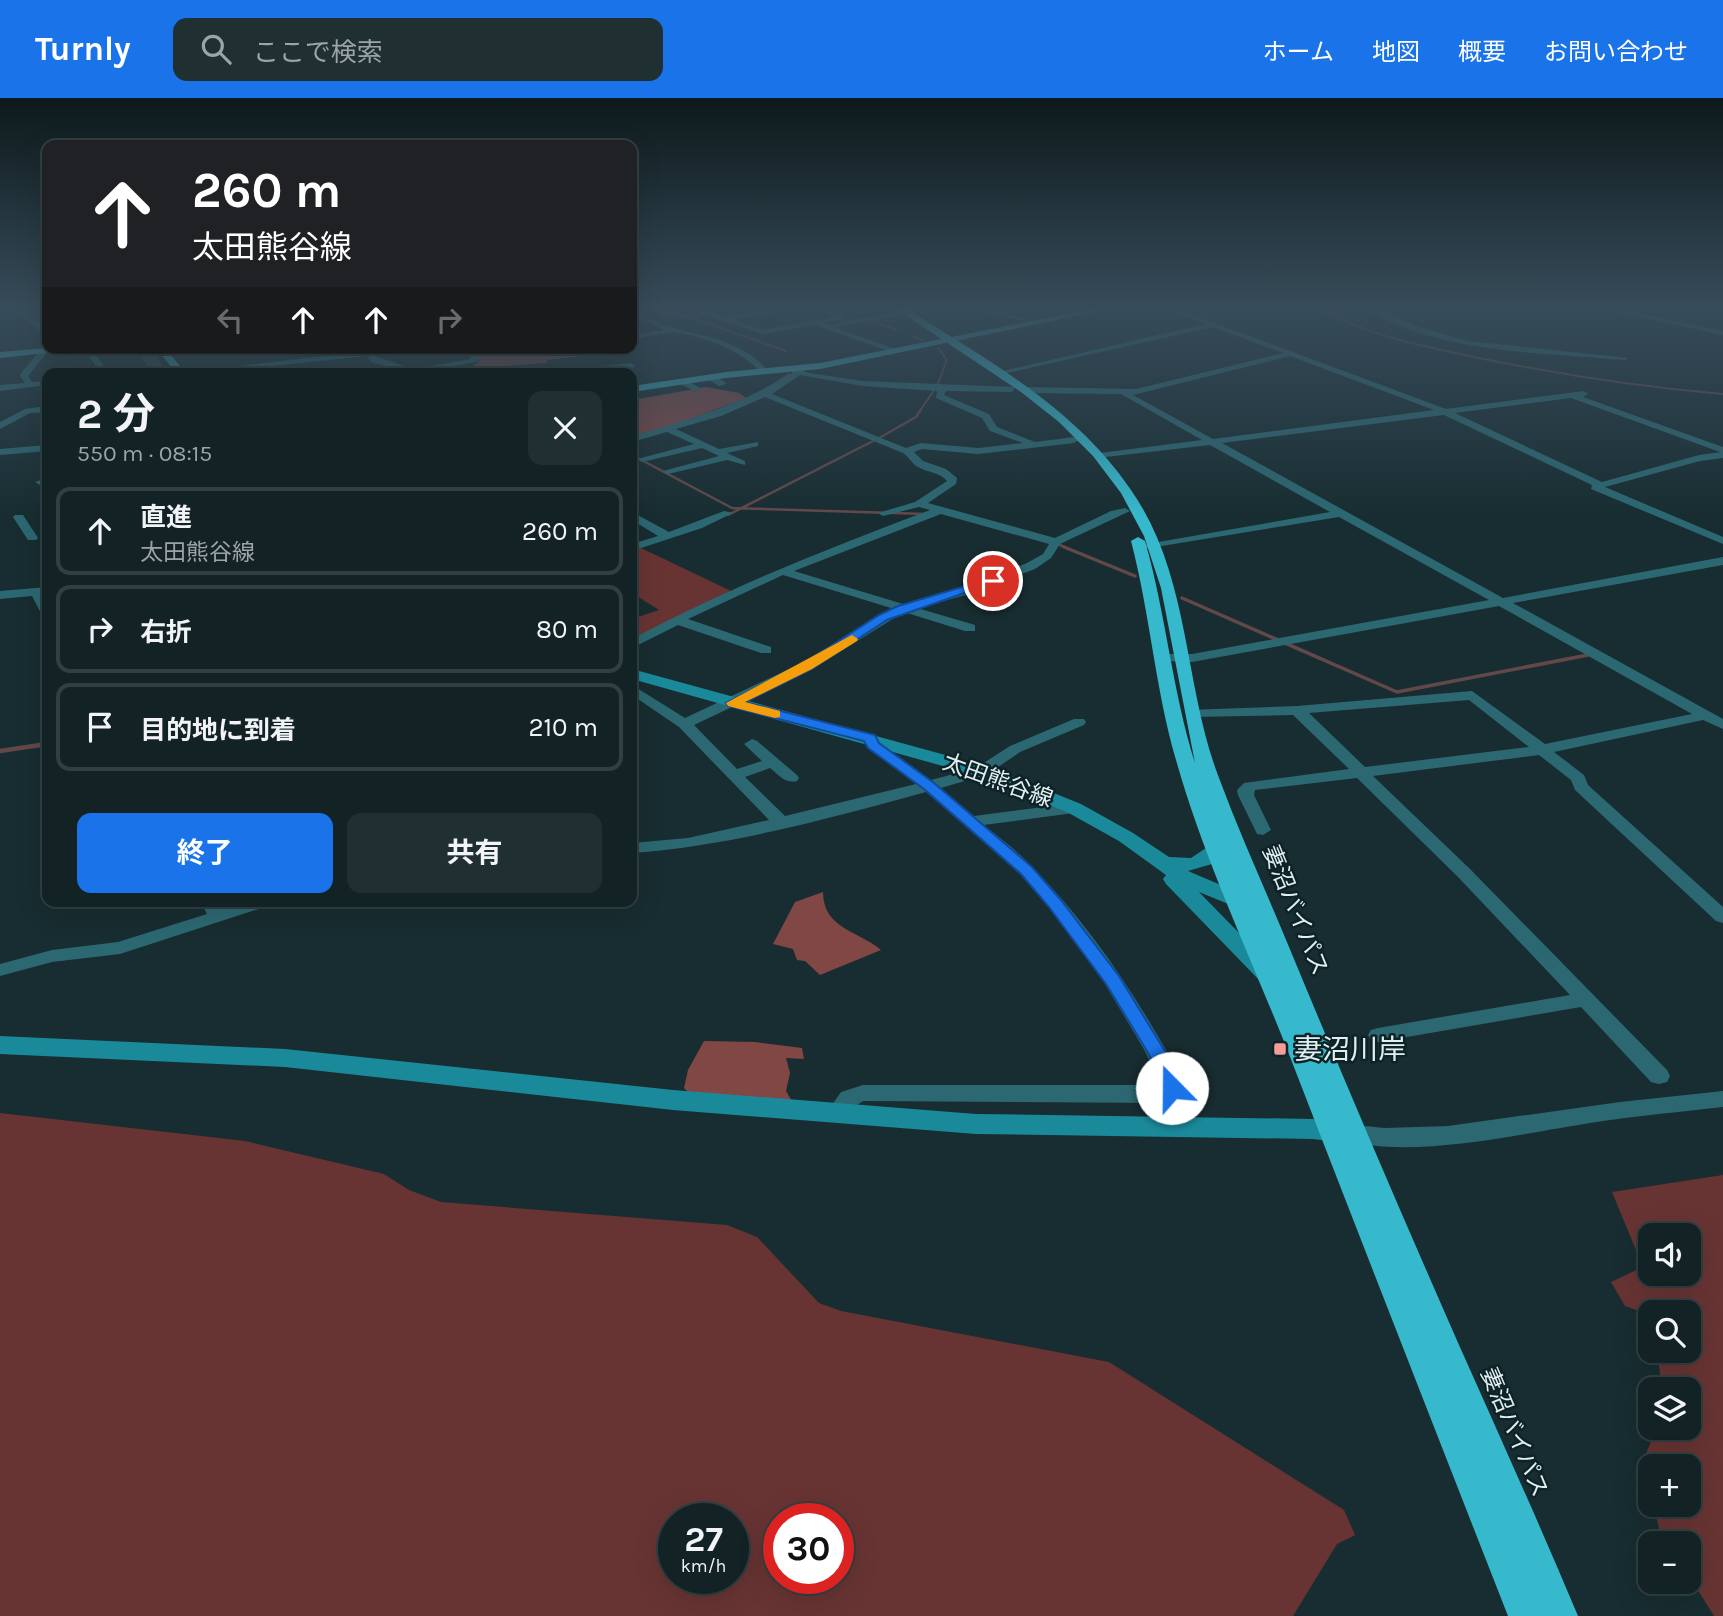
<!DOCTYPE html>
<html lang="ja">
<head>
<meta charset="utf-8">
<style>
	:root { --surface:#122225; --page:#1f2f32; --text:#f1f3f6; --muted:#9ca4a7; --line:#313f42; --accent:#1a73e8 }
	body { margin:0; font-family:Karla,"Noto Sans JP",sans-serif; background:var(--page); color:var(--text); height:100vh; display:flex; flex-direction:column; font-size:26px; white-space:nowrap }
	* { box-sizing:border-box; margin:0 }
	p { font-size:23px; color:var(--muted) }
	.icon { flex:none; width:38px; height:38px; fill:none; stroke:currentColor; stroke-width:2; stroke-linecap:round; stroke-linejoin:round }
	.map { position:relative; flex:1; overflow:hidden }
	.side { position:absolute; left:42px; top:270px; width:595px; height:539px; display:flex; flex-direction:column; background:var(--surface); border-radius:14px; box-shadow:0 7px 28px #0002,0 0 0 2px var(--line) }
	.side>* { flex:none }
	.guide { position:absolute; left:42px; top:42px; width:595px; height:214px; border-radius:14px; box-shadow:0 7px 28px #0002,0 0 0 2px var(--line); background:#202124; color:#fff; overflow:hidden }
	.buttons { position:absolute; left:1638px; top:1125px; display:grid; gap:14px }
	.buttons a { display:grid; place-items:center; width:63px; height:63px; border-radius:14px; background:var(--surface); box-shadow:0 7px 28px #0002,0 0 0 2px var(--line); font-size:35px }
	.speed { position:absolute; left:658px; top:1405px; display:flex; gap:14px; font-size:35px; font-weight:700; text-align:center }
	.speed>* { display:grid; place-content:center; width:91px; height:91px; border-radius:50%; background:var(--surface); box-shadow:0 7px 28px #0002,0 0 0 2px var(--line); line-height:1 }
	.speed small { font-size:18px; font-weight:400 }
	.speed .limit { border:10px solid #d22; background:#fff; color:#111 }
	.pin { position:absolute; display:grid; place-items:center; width:60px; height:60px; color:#fff; margin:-30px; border:4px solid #fff; border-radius:50%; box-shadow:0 2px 7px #0007 }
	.me { position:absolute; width:77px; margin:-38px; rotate:338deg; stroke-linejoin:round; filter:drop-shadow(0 0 5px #0008) }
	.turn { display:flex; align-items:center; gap:24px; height:147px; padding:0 35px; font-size:32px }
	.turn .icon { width:91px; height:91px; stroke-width:2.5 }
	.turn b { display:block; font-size:49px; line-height:60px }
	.lanes { display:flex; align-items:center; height:66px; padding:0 35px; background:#0003; justify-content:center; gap:35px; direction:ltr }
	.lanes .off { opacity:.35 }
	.round { display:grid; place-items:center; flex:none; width:74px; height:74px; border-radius:14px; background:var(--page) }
	.summary { display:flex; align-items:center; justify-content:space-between; height:119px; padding:0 35px }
	h1 { font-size:42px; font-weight:700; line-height:52px }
	.button { display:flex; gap:14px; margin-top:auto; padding:14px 35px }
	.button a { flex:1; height:80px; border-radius:14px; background:var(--accent); color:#fff; font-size:28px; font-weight:700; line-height:80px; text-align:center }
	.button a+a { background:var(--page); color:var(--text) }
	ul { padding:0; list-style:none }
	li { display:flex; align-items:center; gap:21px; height:88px; margin:0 14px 10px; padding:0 21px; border:4px solid var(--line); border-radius:14px }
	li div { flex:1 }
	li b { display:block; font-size:26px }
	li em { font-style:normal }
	header { display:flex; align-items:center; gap:42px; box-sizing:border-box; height:98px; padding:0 35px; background:var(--accent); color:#fff }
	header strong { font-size:33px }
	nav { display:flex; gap:38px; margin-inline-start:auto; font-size:24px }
	.search { width:490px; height:63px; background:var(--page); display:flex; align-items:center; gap:18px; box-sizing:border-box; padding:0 24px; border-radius:14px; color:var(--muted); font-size:26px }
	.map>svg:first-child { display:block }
</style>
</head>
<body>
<header>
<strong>Turnly</strong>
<div class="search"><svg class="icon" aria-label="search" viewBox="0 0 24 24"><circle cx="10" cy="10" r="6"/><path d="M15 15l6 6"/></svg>ここで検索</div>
<nav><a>ホーム</a><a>地図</a><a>概要</a><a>お問い合わせ</a></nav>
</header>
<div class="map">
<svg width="1723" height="1518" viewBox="0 0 1723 1518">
	<rect width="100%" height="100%" fill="#182d31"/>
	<path fill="#673433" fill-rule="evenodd" d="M641,450L731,493L632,544V521L659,512L632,495V453Z
		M0,1015L245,1043L384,1076L409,1092L441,1104L727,1127L757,1139L819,1205L841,1213L1109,1264L1344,1412L1355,1437L1337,1446L1293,1518H0ZM674,1421H733V1480H674ZM779,1421H838V1480H779Z
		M1723,1077V1518H1714L1689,1478V1446L1668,1445L1660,1434L1653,1407H1689V1368H1650V1399L1641,1367L1657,1330H1689V1292L1662,1291L1657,1253H1689V1214H1650V1217L1625,1208L1611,1184L1643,1169L1612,1094ZM1650,1138H1689V1176H1650Z"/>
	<path fill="#814745" d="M475,250H596L602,256L547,262L548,265L477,270L474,267L479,264Z
		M706,289L739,295L746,300L672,328L632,338V300L638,301Z
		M823,794C823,831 859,833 881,852L820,877L805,863L797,862L793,851L773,846L795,804Z
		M704,943L755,944L802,950L804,961L786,960L790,975L786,993L793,1005L689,995L684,990L688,972Z"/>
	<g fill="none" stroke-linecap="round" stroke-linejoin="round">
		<path stroke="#63484a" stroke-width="2" d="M1317,208C1366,238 1419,247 1474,259C1556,276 1639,289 1723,296
			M632,209L689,219L786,253
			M875,224L897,232
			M913,238L924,243
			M773,287L789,276
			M937,288L947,262L938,250
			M919,314L935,291"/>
		<path stroke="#63484a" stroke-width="2.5" d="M879,340L916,319L920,313
			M632,357L732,410L926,416
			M728,417L873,343
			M1060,447L1069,451"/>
		<path stroke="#63484a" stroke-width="3.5" d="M1064,449L1135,478
			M1182,500L1397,594L1588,557"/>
		<path stroke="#63484a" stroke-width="4.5" d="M0,653L47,646"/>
	</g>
	<path fill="#30464a" d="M156,254V255L165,275H151L139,255Z"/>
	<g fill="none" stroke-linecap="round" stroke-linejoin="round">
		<path fill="#2c6872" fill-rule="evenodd" d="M6,208C21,208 47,224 47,241L33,227Z
			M667,208H689L725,219L792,208H807L734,222L763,232L834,219L809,208H818L846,220L824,225L828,227L899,213L902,217L834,229L901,253L894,255L815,227L763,236L688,212Z
			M928,208H942L906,216L902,214Z
			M968,208H979L1039,225L1035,227Z
			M1160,208H1169L1446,311L1584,293L1588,296L1583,299L1723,349V360L1700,363L1605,389L1723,439V446L1591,391L1592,387L1444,317L1222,345L1503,500L1723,459V467L1513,505L1723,621V631L1703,622L1554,654L1584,677L1588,687L1723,809V825L1716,823L1575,692L1571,682L1539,657L1373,678L1470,771L1667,972L1670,978L1667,984L1659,986L1651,984L1581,909L1378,944L1371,942L1368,937L1371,932L1378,930L1570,897L1458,779L1357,680L1255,692L1254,697L1271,732L1263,737L1257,736L1238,697L1237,692L1244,685L1349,671L1293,617L1192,619L1185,615L1187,612L1297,608L1472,593L1545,646L1692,616L1499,508L1192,564L1159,563L1157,560L1164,556H1192L1489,502L1339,419L1137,452L1135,450L1141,447L1330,414L1210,347L1097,360L1095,358L1100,355L1202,342L1121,296L1025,295L1021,292L1025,289L1136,291L1283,255L1213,229L998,277L994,275L1205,226ZM1290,258L1434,312L1213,341L1133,297ZM1571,300L1720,354H1721L1699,357L1602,384L1455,315ZM1469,602L1529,649L1365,669L1309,615Z
			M1363,208H1372L1416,228L1468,243L1629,260L1625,262C1546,255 1428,255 1363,208Z
			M1591,208H1604L1723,233V237Z
			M632,212C644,217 654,224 667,228C703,239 744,242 769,274L762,276C745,254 703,237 675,235C662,234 645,239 632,241V237L665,232L632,217Z
			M44,248L51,250L28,278L32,284L47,283V287L0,293V287L25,285L20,278L22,274Z
			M83,250H91L109,275H101Z
			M369,250H377L376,253L433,250L375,258L413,271L471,261L466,250H474L480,263L420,275H399L402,273L371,264L367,258L207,275H177L368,253Z
			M632,265L635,269L568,275H531Z
			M792,269L809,275L863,283L1015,289L1012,294L946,293L944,297L989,316L997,329L1035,344L1074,339L1079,342L1074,345L978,356L922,351L914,354L923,363L946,371L957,380L956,386L928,405L1055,440L1111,413L1125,410L1130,413L1060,446L1051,460L1035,471L966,497L917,510L975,527V533H965L904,514L812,571L694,627L737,671L762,663L744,646L752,641L757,643L797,677L799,680L797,683C785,686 779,677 770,670L745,679L785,718L916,686L868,650L862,640L865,637H875L880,645L931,682L976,670L1010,648L1074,621H1084L1086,624L1084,627L1020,654L988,676L941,690L974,718L1074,705L1080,706L1082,710L1074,715L984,727C1001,741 1019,754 1033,770C1092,829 1140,904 1180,977L1183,990L1171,1003L1163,1005L864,1003C848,1009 848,1029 828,1023L825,1017L841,994L863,987H1160L1145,953L1105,886L1049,809L1020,776L926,694C831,720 730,748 632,755V745L688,740L769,722L679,629L632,597V587L685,620L802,565L891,510L783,477L688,521L771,549V555H761L678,527L632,550V541C729,489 827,451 930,412L919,409L883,418L878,415L915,404L947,383C939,373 925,375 915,367C910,363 909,359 903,355L765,299L721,318L676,331L719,351L758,344V348L727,355L745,363V367L727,362L668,376L663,373L719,358L702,350L642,364L637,361L694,346L667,334L632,344V338C689,322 743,306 793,274L788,271ZM800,277L863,288L937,293L936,300L982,320L990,333L1023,345L978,350L921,345L906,350L772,296ZM941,416L1049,446L1043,456L1027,465L958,491L903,506L794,473Z
			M710,276L725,284L726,286L719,288L707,281Z
			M678,281H684L702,291L695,293L678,285Z
			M47,308V314L30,315L0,331V324L25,311Z
			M47,347V353L0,357V351Z
			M47,380V386L40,387L35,384Z
			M724,413L733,415L702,430L632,453V446L658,438L632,422V414L669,434Z
			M15,417H23L38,440L36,442H28L13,419Z
			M47,489V497H44L47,503V518L42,517L32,498L0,501V493Z
			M200,803H218L222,811L245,803H274L271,807L120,856L52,864L0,878V866L52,852L118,844L207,816Z
			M1723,993V1009C1679,1014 1634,1018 1590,1025C1525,1035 1408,1062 1346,1042L1343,1036L1346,1030L1354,1027L1385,1030L1448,1028L1620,1004Z"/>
		<path fill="#1a8a9b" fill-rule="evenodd" d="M632,571L989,669L1081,706L1133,735L1169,759L1191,760L1209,748H1223L1226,752L1212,766L1188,773L1256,802L1259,807L1256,812L1248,814L1199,794L1281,878L1277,884L1269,886L1261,884L1166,786L1163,781L1166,777L1119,743L1067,714L975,677L632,581Z
			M0,938L285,951L673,992L976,1016L1313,1021L1355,1028L1359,1035L1355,1042L1345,1045L1313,1041L976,1036L673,1012L285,969L0,956Z"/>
		<path fill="#3ba1b2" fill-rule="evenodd" d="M1108,208H1124L820,271L726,280L632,294V288L726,274L820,265Z
			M48,250H90L0,260V254Z
			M156,250H165L186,275H176Z"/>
		<path fill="#37b9cd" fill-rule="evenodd" d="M892,208H902C984,260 1075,309 1131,392C1191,478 1183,586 1219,680C1240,737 1266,793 1289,849C1344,982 1401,1115 1459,1247C1499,1337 1540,1427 1578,1518H1508C1434,1329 1360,1140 1287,951C1249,855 1204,761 1176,662C1155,590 1150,515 1131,443L1138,439L1145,443C1166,516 1172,592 1195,665L1161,490L1144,438L1121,395L1093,358L1059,324L1021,294Z"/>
	</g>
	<linearGradient id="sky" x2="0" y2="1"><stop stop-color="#0d191b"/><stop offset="0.5" stop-color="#374c5a"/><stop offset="1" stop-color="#374c5a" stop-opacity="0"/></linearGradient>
	<rect width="1723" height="420" fill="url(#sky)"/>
	<path fill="#1a73e8" stroke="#114b97" stroke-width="2" d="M989,481L999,483L887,522L812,571L745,604L875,637L879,645L934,685L1032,769L1061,802L1119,878L1179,976L1182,990L1179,995L1172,997L1165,995L1159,976L1147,953L1106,886L1049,809L1021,776L924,691L868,650L864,643L728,608L726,605L803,566L879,517L898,508Z"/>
	<path fill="#f59e0b" d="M852,537L858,541L857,543L812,571L745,604L780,613V619L775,620L728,608L726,605Z"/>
	<rect fill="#f59b98" stroke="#0e2327" stroke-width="2.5" x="1273" y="944" width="14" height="14" rx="3.5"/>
	<g text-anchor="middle" stroke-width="5" stroke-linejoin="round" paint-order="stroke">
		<g font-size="23" fill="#e2eff2" stroke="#0e2327">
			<text transform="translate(998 682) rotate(20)" y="8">太田熊谷線</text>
			<text transform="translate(1296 812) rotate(68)" y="8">妻沼バイパス</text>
			<text transform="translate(1515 1334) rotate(67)" y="8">妻沼バイパス</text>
		</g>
		<g font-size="28" fill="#e2eff2" stroke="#0e2327" text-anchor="start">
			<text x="1294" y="961">妻沼川岸</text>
		</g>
	</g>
</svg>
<div class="buttons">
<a><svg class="icon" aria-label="sound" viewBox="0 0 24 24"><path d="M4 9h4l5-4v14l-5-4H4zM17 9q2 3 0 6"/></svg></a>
<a><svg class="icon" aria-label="search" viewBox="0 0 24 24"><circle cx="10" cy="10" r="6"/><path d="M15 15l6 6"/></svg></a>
<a><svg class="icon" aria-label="layers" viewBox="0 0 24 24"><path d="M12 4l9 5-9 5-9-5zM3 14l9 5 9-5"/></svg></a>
<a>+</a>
<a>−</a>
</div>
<div class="speed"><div>27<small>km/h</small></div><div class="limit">30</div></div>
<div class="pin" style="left:993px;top:483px;background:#d93025"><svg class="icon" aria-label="arrive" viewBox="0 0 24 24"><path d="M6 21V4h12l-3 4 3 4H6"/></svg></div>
<svg class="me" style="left:1172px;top:990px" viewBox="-20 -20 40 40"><circle r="19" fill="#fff"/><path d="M0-13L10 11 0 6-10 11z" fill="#1a73e8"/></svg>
<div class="guide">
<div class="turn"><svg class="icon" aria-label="ahead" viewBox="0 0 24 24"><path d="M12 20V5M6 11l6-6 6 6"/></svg><div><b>260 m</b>太田熊谷線</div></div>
<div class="lanes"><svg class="icon off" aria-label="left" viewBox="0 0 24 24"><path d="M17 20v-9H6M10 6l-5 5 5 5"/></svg><svg class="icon" aria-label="ahead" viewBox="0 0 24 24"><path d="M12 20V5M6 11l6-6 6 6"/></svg><svg class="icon" aria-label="ahead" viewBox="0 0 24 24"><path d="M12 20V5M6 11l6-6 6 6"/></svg><svg class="icon off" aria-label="right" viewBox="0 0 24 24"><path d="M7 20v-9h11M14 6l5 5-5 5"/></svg></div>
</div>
<section class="side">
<div class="summary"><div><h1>2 分</h1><p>550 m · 08:15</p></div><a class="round"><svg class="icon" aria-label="close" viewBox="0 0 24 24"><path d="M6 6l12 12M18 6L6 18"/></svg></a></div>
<ul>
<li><svg class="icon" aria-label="ahead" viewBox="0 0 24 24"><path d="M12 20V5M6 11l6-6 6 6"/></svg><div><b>直進</b><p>太田熊谷線</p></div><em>260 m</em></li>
<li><svg class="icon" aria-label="right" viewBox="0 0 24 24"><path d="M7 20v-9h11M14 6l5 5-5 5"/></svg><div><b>右折</b></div><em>80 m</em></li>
<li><svg class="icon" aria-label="arrive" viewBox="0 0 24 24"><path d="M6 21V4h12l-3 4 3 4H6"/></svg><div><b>目的地に到着</b></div><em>210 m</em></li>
</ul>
<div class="button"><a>終了</a><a>共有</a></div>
</section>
</div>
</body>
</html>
